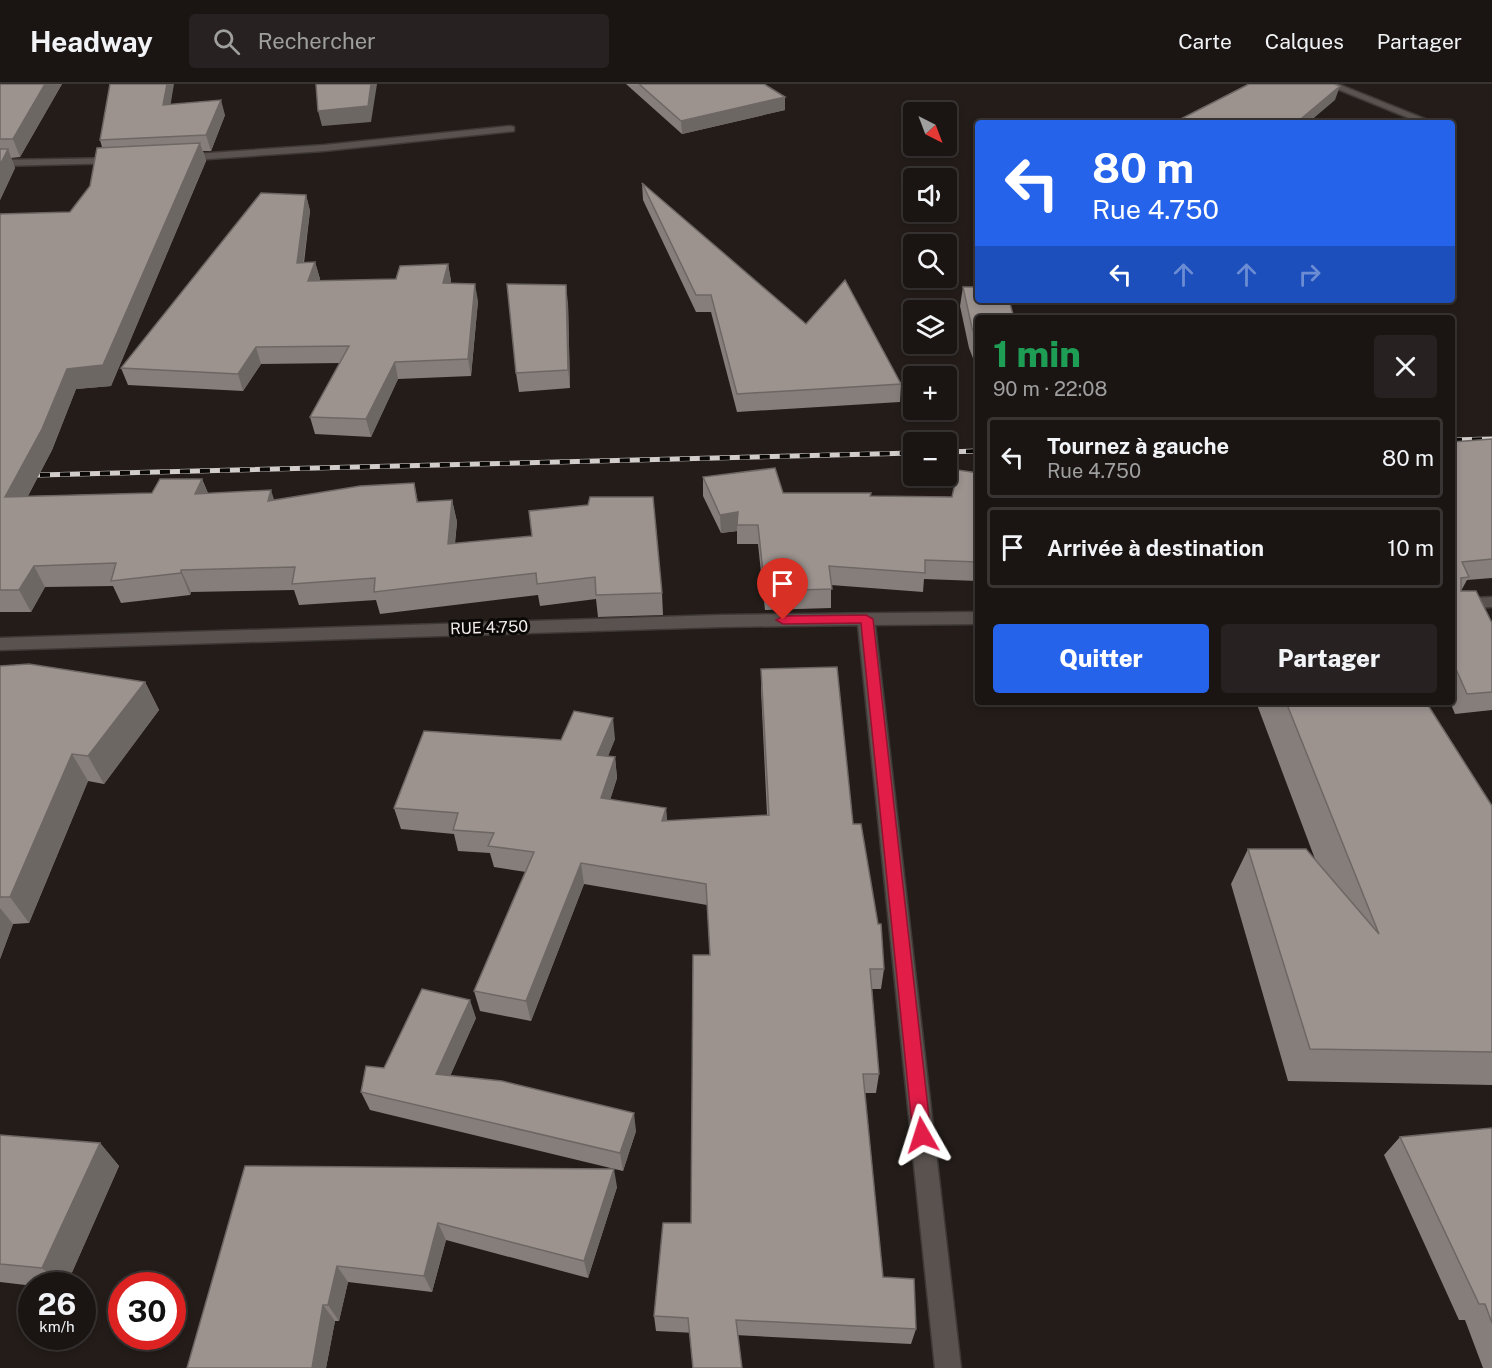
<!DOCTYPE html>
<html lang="fr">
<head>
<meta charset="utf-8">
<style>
	:root { --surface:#1a1513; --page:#272221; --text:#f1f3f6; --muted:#9f9fa0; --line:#383433; --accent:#2563eb }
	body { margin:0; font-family:"Public Sans",sans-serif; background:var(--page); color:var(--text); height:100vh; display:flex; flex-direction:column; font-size:22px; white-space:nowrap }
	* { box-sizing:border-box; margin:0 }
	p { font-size:20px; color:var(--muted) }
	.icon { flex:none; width:33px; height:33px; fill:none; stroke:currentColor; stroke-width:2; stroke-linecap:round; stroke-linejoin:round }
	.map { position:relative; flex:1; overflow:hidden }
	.sheet { position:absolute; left:975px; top:231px; width:480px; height:390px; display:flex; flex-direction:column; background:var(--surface); border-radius:6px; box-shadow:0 3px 9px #0003,0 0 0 2px var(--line) }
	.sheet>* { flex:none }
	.guide { position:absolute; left:975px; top:36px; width:480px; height:183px; border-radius:6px; box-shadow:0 3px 9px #0003,0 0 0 2px var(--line); background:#2563eb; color:#fff; overflow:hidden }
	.needle { width:39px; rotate:138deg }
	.tools { position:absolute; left:903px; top:18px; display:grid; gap:12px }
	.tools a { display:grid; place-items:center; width:54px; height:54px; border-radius:6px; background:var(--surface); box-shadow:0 3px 9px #0003,0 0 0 2px var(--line); font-size:30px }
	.speed { position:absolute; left:18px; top:1188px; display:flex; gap:12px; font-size:30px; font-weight:700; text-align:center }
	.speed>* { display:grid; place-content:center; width:78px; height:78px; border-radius:50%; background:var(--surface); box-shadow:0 3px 9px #0003,0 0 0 2px var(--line); line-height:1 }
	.speed small { font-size:15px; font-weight:400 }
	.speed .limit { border:9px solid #d22; background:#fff; color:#111 }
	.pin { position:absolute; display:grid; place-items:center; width:51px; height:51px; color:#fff; margin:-62px -26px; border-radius:50% 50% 50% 0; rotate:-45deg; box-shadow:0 0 6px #0007 }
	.pin .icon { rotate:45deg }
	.me { position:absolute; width:66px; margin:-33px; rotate:354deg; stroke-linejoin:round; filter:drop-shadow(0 0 4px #0008) }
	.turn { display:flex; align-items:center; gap:21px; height:126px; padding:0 18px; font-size:27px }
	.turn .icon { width:78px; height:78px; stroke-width:2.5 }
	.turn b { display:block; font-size:42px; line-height:51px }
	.lanes { display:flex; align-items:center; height:57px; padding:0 18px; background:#0003; justify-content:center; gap:30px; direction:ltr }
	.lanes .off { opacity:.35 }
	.round { display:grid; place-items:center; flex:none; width:63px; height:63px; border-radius:6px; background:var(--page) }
	.summary { display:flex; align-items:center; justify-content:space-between; height:102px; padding:0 18px }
	h1 { font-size:36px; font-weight:800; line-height:45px; color:#1e9e55 }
	.cta { display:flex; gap:12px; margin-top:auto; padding:12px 18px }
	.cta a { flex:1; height:69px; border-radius:6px; background:var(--accent); color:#fff; font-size:24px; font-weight:800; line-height:69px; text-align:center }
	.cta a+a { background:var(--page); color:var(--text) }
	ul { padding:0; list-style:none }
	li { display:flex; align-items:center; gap:18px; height:81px; margin:0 12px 9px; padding:0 6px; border:3px solid var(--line); border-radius:6px }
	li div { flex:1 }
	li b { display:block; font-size:22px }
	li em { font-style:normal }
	header { display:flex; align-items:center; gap:36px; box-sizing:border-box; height:84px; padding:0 30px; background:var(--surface); border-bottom:2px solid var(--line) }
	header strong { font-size:28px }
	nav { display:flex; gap:33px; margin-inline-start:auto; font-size:21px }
	.search { width:420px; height:54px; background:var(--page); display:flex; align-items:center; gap:15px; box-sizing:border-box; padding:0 21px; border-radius:6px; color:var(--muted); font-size:22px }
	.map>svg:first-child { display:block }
</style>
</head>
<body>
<header>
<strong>Headway</strong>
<div class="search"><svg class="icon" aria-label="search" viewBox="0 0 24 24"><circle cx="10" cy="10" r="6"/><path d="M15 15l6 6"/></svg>Rechercher</div>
<nav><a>Carte</a><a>Calques</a><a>Partager</a></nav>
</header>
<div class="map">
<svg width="1492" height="1284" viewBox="0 0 1492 1284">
	<rect width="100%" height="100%" fill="#231c19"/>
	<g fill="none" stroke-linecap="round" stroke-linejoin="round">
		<g stroke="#3e3937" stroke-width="3">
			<path id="street" d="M1325,0H1338L1435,39H1421Z
				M510,42L514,43V47L324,67L180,77L175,74L180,71L324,61Z
				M117,74L121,75V79L0,82V76Z
				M1492,513V523L1452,525V515Z
				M978,528V540L875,541L961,1284H935L858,541L720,543L0,566V554L720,531Z"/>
		</g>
		<use href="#street" fill="#5a524e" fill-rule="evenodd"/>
		<g stroke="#d2cdcb" stroke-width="5">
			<path id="rail" d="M1452,356L1492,355
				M946,368L978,367
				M0,392L914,369"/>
		</g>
		<use href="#rail" stroke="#0a0806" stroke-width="4" stroke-dasharray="10" stroke-linecap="butt"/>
	</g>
	<path fill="#867e7b" d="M0,0H62L20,73L11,74L15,84L0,116Z
		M626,0H764L785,13V26L682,50Z
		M171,20L225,31L211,67H203L206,77L111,302L76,305L52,366L28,412L152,409L202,395L208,409L274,416L414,399L418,418L452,416L457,438L455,460L662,509L663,531L598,533L596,515L540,522L538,511L380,530L376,516L299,521L294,506L191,508L190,511L121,519L113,502L45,503L31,528H0V130L70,128L90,102L102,63L100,56Z
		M642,99L806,240L901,300L900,318L737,328L711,228H696L643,116Z
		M306,111L310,127L304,179L315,178L320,195L319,197L396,195L448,180L451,197L450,200L478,217L471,292L398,295L371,353L315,350L310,333L340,279L261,280L243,307L128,301L121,284Z
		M963,203L978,234V287L969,264L960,222Z
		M568,219L570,304L519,308L516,289Z
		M1492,355V494L1467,496L1461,507L1492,539V626L1455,630L1450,618H1452V358Z
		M978,389V497L924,495L923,508L831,501V524L765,526L758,460H737V447L721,449L703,412V393L783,409L870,412L952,413Z
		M0,582L145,598L159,626L104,700L88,697L29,839L13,840L0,875Z
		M761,585L853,740L884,885L881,905H872L879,990L876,1009H865L883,1193L916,1245L911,1260L656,1247L654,1232L691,1139L710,871L707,821L584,800L531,937L480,927L474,907L526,788L494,783L490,769L458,767L454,750L401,745L394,724L561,656L615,655L608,672L615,673L617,694L610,716L666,724L667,737L767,731L761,606Z
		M1256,618H1426L1492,722V1001L1288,997L1231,800L1248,765L1315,775Z
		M476,934L450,992L636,1047L623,1087L370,1026L361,1008L384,984Z
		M1492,1044V1284H1483L1465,1236H1459L1384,1071L1400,1053Z
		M0,1051L100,1059L119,1082L66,1202H34L0,1198Z
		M245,1082L617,1103L588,1194L446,1156L432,1208L348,1198L339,1237H335L326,1284Z"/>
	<path fill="#6d6764" d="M45,0H62L20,73L13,55Z
		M167,0H174L168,36L163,21Z
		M371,0H377L371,38L322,42L318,27Z
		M1340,2L1335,16L1308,39H1296Z
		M785,13V26L682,50L681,37Z
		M221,16L225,31L211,67L206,51Z
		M200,59L206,77L111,302L76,305L52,366L16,434L5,413L67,285Z
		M8,65L15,84L0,116V81Z
		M306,111L310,127L301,195L297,179Z
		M315,178L320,195L312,213L308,197Z
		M448,180L451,197L446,216L443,199Z
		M475,200L478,217L471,292L468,275Z
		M566,201L568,219L570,304L568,286Z
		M256,263L261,280L243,307L238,290Z
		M395,278L398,295L371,353L366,335Z
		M202,395L211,417L195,410Z
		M271,406L278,428L268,417Z
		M452,416L457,438L452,482L448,460Z
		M738,428L737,447L721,449L720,431Z
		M34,482L45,503L31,528L19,506Z
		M181,486L191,508L190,511L181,489Z
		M145,598L159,626L104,700L88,672Z
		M613,634L615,655L600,692L597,671Z
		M72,670L88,697L29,839L10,813Z
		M615,673L617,694L604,735L601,714Z
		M666,724L667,745L662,737Z
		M581,779L584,800L531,937L526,917Z
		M0,824L13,840L0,875Z
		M470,916L476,934L443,1008L436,990Z
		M634,1029L636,1047L623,1087L620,1069Z
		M100,1059L119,1082L66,1202H61L42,1184Z
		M614,1085L617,1103L588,1194L584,1177Z
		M438,1139L446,1156L432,1208L424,1192Z
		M337,1182L348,1198L339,1237L328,1221Z
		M323,1221L335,1237L326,1284H312Z"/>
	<path fill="#9c938f" stroke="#6d6764" stroke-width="1.5" d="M0,0H45L13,55H0Z
		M110,0H167L163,21L221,16L206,51L100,56Z
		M316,0H371L368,22L318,27Z
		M639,0H764L785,13L681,37Z
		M1249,0H1334L1340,2L1296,39H1173Z
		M200,59L103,281L67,285L42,345L5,413L152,409L160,395H202L195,410L271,406L268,417L360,402L414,399L417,418L452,416L448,460L532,452L529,427L588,421L590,413H653L662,509L596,511L595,493L537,500L536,489L374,508L375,494L292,500L295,483L181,486V489L111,497L116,479L34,482L19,506H0V130L70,128L90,102L97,64Z
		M0,65H8L0,81Z
		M642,99L806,240L845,196L901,300L737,310L711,211H696Z
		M261,109L306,111L297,179L315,178L308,197L396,195L400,182L448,180L443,199L475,200L468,275L395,278L366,335L310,333L349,262L256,263L238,290L121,284Z
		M507,200L566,201L568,286L516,289Z
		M963,203H978V216H1009L1014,234H978V260L972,244Z
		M1492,355V475L1462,478L1469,493L1461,494V507H1476L1492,539V608L1467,610L1452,576V358Z
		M775,384L783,409H871L870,412L952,413L958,386L978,389V478L925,476V489L829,482L832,505L765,507L758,441H737L738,428L720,431L703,393Z
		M29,580L145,598L88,672L72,670L10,813H0V582Z
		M837,583L853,740H861L878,840H881L884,885H870L879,990H863L883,1193L914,1195L916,1245L736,1236L742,1284H693L688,1234L654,1232L663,1139H691L693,871H710L706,800L581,779L526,917L474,907L534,768L488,762L494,749L453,746L458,729L394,724L424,647L561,656L574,627L613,634L597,671L615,673L601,714L666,724L662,737L769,731L761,585Z
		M1286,618H1426L1492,722V968L1310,965L1248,765H1306L1379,850Z
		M422,905L470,916L436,990L502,997L634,1029L620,1069L361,1008L366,982L384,984Z
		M1492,1044V1239L1485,1220H1479L1400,1053Z
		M0,1051L100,1059L42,1184L0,1180Z
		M245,1082L614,1085L584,1177L438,1139L424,1192L337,1182L328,1221H323L312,1284H187Z"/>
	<path fill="#e11d48" stroke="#92132f" stroke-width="1.5" d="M866,531L873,535L931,1051L928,1057L922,1059L916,1057L913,1051L861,539L783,540L776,536L783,532Z"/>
	<g text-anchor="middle" stroke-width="6" stroke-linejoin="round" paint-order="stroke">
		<g font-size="16" fill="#f1ecea" stroke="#0a0806">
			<text transform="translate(489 543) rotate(-2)" y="6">RUE 4.750</text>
		</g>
	</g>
</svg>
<div class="tools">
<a><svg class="needle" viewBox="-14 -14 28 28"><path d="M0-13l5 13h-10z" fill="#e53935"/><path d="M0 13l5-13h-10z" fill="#9f9fa0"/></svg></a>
<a><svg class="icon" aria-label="sound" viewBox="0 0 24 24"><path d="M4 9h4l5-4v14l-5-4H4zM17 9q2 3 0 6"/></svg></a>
<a><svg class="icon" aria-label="search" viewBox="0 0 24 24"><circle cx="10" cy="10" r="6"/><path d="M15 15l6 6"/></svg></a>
<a><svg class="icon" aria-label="layers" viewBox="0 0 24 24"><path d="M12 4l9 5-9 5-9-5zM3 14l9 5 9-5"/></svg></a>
<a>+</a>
<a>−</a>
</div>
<div class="speed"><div>26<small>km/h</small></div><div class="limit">30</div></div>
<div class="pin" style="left:783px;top:536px;background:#d93025"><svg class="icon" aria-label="arrive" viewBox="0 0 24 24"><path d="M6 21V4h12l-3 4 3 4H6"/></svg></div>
<svg class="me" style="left:922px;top:1051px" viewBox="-20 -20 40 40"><path d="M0-17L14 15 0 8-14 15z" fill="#e11d48" stroke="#fff" stroke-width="4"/></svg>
<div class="guide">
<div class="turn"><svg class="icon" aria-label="left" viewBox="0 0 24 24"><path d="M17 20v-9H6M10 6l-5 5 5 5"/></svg><div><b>80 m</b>Rue 4.750</div></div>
<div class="lanes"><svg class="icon" aria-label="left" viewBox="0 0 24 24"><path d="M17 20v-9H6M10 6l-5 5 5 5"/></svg><svg class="icon off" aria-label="ahead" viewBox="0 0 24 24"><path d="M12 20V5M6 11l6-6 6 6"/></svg><svg class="icon off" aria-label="ahead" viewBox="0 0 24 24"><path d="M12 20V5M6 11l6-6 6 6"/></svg><svg class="icon off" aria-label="right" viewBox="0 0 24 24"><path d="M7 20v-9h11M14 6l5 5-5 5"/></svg></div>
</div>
<section class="sheet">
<div class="summary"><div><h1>1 min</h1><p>90 m · 22:08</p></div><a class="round"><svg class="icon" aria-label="close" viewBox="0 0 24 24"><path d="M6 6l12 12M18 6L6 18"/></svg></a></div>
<ul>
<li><svg class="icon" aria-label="left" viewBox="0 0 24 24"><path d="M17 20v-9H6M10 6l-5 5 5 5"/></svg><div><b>Tournez à gauche</b><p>Rue 4.750</p></div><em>80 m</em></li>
<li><svg class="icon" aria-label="arrive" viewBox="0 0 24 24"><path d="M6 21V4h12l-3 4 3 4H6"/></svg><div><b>Arrivée à destination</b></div><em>10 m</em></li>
</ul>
<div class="cta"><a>Quitter</a><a>Partager</a></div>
</section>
</div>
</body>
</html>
